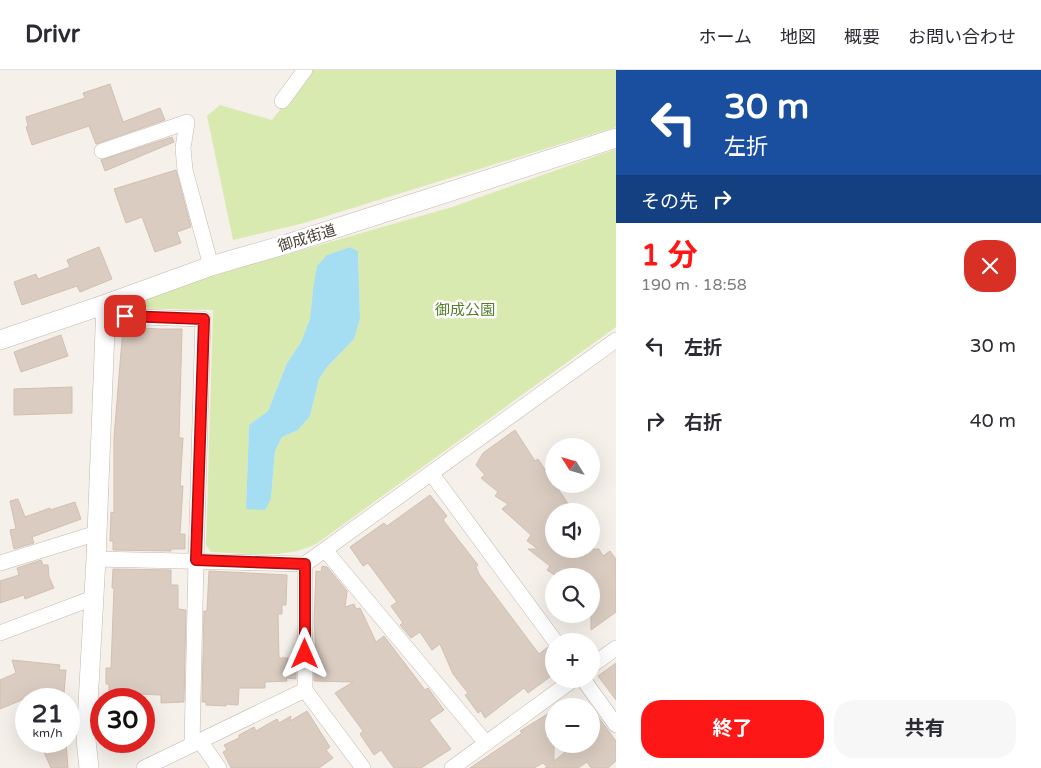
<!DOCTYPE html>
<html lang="ja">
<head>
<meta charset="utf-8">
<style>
	:root { --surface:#fff; --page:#f7f7f7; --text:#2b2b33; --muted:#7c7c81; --line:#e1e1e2; --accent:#fe1717 }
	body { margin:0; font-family:"Varela Round","Noto Sans JP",sans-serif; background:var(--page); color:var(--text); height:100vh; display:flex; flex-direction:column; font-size:19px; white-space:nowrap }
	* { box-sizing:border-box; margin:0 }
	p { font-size:16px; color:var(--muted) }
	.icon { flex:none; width:28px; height:28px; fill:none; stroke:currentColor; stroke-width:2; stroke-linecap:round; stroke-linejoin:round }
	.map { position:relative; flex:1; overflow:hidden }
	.sheet { display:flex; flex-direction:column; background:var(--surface); width:425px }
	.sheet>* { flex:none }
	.banner { background:#1a4fa0; color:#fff; overflow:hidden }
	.needle { width:32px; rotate:307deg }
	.controls { position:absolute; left:545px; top:368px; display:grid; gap:10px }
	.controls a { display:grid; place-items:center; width:55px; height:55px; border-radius:50%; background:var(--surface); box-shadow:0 5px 20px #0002; font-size:25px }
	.speed { position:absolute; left:15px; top:618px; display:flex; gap:10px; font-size:25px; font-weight:700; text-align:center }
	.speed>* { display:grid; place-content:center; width:65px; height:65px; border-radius:50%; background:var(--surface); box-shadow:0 5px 20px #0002; line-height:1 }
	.speed small { font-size:12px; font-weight:400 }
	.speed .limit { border:8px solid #d22; background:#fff; color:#111 }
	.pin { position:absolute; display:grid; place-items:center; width:42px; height:42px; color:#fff; margin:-21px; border-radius:10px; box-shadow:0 2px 8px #0006 }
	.me { position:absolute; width:55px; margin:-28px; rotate:0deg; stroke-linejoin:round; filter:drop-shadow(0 0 4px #0008) }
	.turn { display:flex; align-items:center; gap:18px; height:105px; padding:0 25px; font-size:22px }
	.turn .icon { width:65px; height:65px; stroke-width:2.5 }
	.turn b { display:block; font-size:35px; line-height:42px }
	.then { display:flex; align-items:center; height:48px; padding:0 25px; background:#0003; gap:10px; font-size:19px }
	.round { display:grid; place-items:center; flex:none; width:52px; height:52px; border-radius:20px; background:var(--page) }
	.summary { display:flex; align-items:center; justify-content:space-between; height:85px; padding:0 25px }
	h1 { font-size:30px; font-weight:700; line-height:38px; color:var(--accent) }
	.action { display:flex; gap:10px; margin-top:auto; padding:10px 25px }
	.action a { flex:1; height:58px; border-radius:20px; background:var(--accent); color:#fff; font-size:20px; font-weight:700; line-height:58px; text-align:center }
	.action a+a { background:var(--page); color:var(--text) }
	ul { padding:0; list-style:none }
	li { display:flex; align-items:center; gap:15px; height:75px; padding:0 25px }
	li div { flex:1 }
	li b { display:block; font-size:19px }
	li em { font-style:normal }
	header { display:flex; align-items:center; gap:30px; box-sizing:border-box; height:70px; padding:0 25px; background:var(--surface); border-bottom:1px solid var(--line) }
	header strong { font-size:24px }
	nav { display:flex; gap:28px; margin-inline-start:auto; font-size:18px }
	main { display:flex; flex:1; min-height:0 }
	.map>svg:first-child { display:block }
</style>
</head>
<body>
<header>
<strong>Drivr</strong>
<nav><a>ホーム</a><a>地図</a><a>概要</a><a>お問い合わせ</a></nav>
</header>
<main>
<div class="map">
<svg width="616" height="698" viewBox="0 0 616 698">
	<rect width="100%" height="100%" fill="#f5f0e9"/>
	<path fill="#d9eab1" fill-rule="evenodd" d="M310,0H616V57L304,153L233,170L207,46L220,35L272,50Z
		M616,79V257L316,474C284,490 246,483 211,482L206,475L213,240L121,238L208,207L452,137ZM350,177L358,181L360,248L354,269L328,296L319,309L310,346L298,360L282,367L275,381L271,429L246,439L249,355L268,341L287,293L301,272L310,250L313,219L327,185Z"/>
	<path fill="#a5def2" d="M350,177L358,181L360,249L354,269L328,296L319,309L310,346L298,360L282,367L275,381L271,429L265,440L246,439L249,355L268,341L287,293L301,272L310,249L313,219L317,196L327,185Z"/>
	<path fill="#daccc1" stroke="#d2c0b1" d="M110,14L123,52L160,38L165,50L96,74L89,56L32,75L26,57L28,56L26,47L85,28L83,23Z
		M172,67L174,72L105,101L101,90Z
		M176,100L191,157L177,162L181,173L155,182L142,147L126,153L114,119Z
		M99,177L112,209L80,222L77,216L22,235L14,212L36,204L38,209L70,197L67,190Z
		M123,257L160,259H182L179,368H183L180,416H183L180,464H185V479H171V481L113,480V471H110L111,442L114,443V368Z
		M61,265L68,286L21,302L14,282Z
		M72,317V343L14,345V319Z
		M515,360L535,391L538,389L573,441H554V479H599L603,486L610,481L616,489V542L591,560V506H556L547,500L550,496L528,479H538L527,471L531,465L502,439L508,434L495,426L498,422L481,408L485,405L476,395L483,383Z
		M430,425L447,446L443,450L478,495L476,497L479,504L539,584L548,577L554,585V604L528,623L524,618L485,648L481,641L478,643L465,625L468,623L453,604L440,574L432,580L420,562L411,568L400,555L403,553L391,536L397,532L368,493L363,496L350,477L384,453L387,456Z
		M18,429L25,447L50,438V440L75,432L81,449L32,467L34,473L14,479L10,460L16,459L10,431Z
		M41,490L43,495H48L49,507L54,518L25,529L24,525L0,533V511L19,505L17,498Z
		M322,496L327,497L347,521L345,537L354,534L356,539L360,538L376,572L384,566L425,620L428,618L444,640L429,650L451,679L421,698H394L381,680L374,685L360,664L363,661L335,623L353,612L314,611V597H317L314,551L316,501L321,502Z
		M113,499L171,500V515H178V539L186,540L184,632L161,633V625L109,623V614H106V598H111L114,518H112Z
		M209,501L287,505L286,535H282V544H278L279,588H288L287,595L296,596V609L286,608L287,611L265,612V618H239L238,635L226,634V636L206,635V632H202L204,541H207Z
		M12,590L60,595L59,600H66L64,623L48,622L50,629H24L0,639V610L16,603Z
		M616,593V630L598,606Z
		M591,637L616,671V691L608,698H591L587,692L578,698H545L547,697L543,693L534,698H470L522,663L520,661L554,640V691L575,674H591Z
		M307,641L330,677L326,680L333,688L319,698H231L223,682L227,680L224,675L239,668V665L254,657L256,661L277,649L279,653L291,646L290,651Z
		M39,671H66L68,698H51Z"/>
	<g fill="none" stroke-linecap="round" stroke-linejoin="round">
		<g stroke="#c4b9ae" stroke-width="16">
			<path id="minor" d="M282,31L305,0
				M102,81L187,52L183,78L185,100L211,196
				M106,246L203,249L196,490L192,675
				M431,403L555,571
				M325,480L486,673
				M96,489L305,494L616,270
				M0,493L97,463
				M305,494V620L363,698
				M0,563L93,528
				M591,596L616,578
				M583,609L616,655
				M200,671L219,698
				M144,698L305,620
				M452,698L574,609"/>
		</g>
		<g stroke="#c4b9ae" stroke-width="20">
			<path id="tertiary" d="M0,270L106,234L211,196L287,174L616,68
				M89,698L86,670L96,489L106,234"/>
		</g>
		<use href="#minor" stroke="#fff" stroke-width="15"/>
		<use href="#tertiary" stroke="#fff" stroke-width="19"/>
	</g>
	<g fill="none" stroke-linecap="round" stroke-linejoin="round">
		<g stroke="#a50f0f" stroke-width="12">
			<path id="route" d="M125,246L204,249L196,490L305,494V584"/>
		</g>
		<use href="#route" stroke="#fe1717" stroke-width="9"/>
	</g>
	<g text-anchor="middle" stroke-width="5" stroke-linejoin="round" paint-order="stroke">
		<g font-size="15" fill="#493f37" stroke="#fff">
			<text transform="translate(307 168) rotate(-17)" y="5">御成街道</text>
		</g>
		<g font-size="15" fill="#557d28" stroke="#fff">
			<text x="465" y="245">御成公園</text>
		</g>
	</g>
</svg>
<div class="controls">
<a><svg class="needle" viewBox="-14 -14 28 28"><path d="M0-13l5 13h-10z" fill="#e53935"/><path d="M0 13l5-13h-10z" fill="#7c7c81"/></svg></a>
<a><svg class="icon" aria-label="sound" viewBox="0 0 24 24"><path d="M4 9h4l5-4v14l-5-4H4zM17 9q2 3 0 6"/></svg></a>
<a><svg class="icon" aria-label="search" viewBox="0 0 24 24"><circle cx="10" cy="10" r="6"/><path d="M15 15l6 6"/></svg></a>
<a>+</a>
<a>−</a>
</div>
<div class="speed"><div>21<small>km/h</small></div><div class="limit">30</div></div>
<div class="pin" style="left:125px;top:246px;background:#d93025"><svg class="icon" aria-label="arrive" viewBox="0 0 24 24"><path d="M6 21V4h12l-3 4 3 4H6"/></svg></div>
<svg class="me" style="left:305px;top:584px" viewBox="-20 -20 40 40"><path d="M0-17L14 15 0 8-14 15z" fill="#fe1717" stroke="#fff" stroke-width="4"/></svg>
</div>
<section class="sheet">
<div class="banner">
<div class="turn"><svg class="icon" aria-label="left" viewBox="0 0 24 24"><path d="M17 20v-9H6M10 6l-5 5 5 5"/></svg><div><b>30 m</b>左折</div></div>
<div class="then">その先<svg class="icon" aria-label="right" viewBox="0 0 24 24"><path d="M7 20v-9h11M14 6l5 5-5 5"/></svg></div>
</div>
<div class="summary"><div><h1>1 分</h1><p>190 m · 18:58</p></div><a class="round" style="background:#d93025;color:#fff"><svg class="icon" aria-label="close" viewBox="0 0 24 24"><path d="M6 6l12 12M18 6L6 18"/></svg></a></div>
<ul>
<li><svg class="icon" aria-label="left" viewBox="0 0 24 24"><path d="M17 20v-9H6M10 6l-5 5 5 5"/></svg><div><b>左折</b></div><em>30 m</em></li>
<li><svg class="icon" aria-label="right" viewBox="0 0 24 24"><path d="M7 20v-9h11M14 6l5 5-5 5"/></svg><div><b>右折</b></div><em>40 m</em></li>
</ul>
<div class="action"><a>終了</a><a>共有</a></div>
</section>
</main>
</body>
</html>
